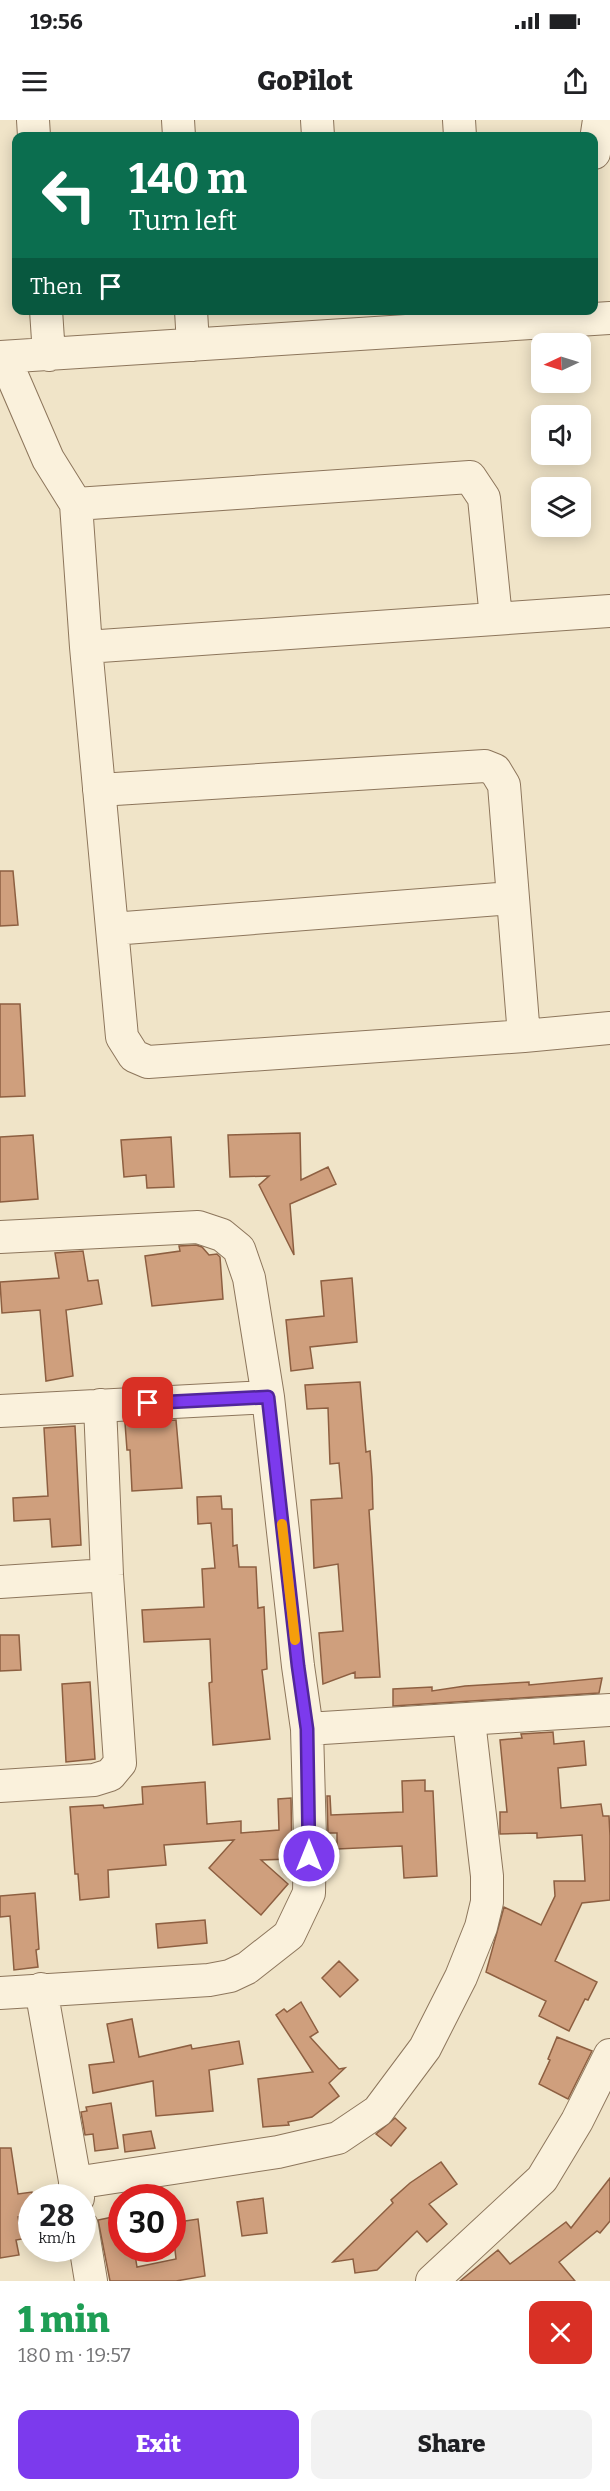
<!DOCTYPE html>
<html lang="en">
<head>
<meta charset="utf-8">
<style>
	:root { --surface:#fff; --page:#f2f2f2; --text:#202124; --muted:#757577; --accent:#7c3aed }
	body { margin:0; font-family:Bitter,serif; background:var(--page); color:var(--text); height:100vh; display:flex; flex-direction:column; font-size:22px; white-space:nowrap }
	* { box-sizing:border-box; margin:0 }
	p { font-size:20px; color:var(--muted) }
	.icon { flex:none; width:33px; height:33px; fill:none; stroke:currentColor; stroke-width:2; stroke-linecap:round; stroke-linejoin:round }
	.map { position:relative; height:2161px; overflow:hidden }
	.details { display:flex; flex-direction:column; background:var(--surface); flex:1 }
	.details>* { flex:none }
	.guide { position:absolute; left:12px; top:12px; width:586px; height:183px; border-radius:12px; box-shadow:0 3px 15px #0003; background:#0b6e4f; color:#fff; overflow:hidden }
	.needle { width:39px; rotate:266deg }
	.buttons { position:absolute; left:531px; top:213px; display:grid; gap:12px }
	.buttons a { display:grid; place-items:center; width:60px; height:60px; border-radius:12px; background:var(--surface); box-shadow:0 3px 15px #0003; font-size:30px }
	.speed { position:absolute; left:18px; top:2064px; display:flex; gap:12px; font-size:30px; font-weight:700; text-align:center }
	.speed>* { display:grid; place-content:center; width:78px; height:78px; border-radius:50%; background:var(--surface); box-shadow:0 3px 15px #0003; line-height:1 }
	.speed small { font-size:15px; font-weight:400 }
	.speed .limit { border:9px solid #d22; background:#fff; color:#111 }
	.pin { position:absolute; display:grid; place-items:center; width:51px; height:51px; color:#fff; margin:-26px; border-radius:12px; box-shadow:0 3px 9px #0006 }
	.me { position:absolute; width:66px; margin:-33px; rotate:0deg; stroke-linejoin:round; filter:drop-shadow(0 0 4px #0008) }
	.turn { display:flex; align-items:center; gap:21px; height:126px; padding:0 18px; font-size:27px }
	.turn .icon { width:78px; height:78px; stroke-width:2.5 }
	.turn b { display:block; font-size:42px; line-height:51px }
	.then { display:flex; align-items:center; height:57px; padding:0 18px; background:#0003; gap:12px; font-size:22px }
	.round { display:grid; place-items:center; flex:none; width:63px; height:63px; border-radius:12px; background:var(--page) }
	.head { display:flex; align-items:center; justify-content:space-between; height:102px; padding:0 18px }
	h1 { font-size:36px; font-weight:800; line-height:45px; color:#1e9e55 }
	.primary-button { display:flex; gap:12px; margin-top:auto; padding:12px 18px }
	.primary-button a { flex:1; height:69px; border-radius:12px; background:var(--accent); color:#fff; font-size:24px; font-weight:800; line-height:69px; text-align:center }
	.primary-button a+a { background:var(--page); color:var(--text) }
	.status { display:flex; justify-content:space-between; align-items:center; height:42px; padding:0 30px; background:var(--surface); direction:ltr }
	.status svg { height:16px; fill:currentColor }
	header { display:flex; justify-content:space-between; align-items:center; height:78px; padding:0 18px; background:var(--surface); font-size:27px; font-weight:800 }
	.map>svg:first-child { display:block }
</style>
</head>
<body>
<div class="status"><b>19:56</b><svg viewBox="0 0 49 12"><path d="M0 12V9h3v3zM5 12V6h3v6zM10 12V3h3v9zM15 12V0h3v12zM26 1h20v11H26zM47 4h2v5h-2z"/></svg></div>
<header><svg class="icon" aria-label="menu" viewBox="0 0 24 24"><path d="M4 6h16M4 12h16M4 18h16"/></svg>GoPilot<svg class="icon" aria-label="share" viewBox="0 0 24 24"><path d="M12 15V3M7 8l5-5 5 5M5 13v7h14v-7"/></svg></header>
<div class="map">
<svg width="610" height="2161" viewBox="0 0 610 2161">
	<rect width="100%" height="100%" fill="#f0e4c8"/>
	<path fill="#cf9f7d" stroke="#8d5f41" stroke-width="1.5" d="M0,751H13L18,805L0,806Z
		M0,884H20L25,976L0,977Z
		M300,1013L301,1060L328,1047L336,1064L290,1084L294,1135L259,1065L269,1056L230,1057L228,1015Z
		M33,1015L38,1079L0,1082V1017Z
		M171,1017L174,1067L147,1068L146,1055L124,1057L121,1020Z
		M196,1125L202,1127L209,1135L217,1134L220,1137L223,1179L152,1186L145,1136L180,1131L179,1126Z
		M83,1131L88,1161L98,1160L102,1184L66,1190L73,1256L46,1261L40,1190L2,1193L0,1162L59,1158L55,1133Z
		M352,1158L357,1222L310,1227L313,1248L291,1251L286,1200L324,1196L321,1161Z
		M360,1262L366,1332L370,1331L372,1357L373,1389L369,1390L380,1557L355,1558V1552L323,1564L319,1513L343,1511L338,1444L314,1448L311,1380L342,1378L339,1343L330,1344L328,1288L307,1289L305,1265Z
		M176,1300L182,1368L132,1371L130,1330H127L125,1303Z
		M75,1306L81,1425L52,1427L50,1399L14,1401L13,1378L48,1376L44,1308Z
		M221,1376L222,1389H232L233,1426L237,1425L239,1447H256L258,1488L264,1487L267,1549L262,1550L270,1619L213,1625L209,1563L212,1562L210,1519L144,1522L142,1490L204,1487L202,1449L215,1448L211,1403L198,1404L197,1377Z
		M0,1515H19L21,1550L0,1551Z
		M602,1558L599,1573L393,1586V1569L432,1567V1571L465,1566L529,1562V1565Z
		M90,1562L95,1639L66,1642L62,1564Z
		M553,1612L554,1624L584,1621L586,1645L558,1648L561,1688L601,1684L603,1696H609L610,1716V1780L582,1783L555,1841L597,1862L588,1880L585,1879L569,1911L539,1896L546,1881L486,1852L504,1787L541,1805L555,1776L554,1761H585L582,1715L537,1718V1713L500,1714V1692H507L500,1620L522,1618L521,1614Z
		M425,1660V1671H433L437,1756L404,1758L402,1726L337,1729V1713H328L327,1676H330L331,1695L403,1692L402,1661Z
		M205,1662L207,1704L241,1701V1713L279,1710L278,1679L291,1678L292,1739L261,1740L288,1764L261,1795L209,1748L234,1720L164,1725L166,1745L108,1750L109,1777L80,1780L78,1754H75L70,1687L103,1685L104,1688L143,1684L142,1667Z
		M35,1773L39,1829L36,1830L38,1847L14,1850L10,1796L0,1797V1776Z
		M205,1800L207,1823L158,1828L156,1804Z
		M339,1841L358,1860L340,1877L322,1858Z
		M301,1882L318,1912L310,1917L339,1949L345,1948L329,1963L339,1976L312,1997L288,2002L289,2005L263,2007L258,1959L313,1952L276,1895L284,1889L287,1892Z
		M132,1899L139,1937L191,1925L192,1929L239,1921L243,1944L209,1950L213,1991L156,1996L153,1961L93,1973L89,1945L114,1942L107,1904Z
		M557,1917L592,1931L568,1979L539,1964L550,1940L548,1939Z
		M111,1983L118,2028L95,2031L93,2014L85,2015L81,1992L87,1991L86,1987Z
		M395,1998L406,2008L391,2026L376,2014Z
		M151,2011L155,2028L125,2032L123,2015Z
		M0,2028H11L18,2074L32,2072V2096L18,2097L22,2119L16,2120L19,2135L0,2138Z
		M441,2042L457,2064L429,2084L447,2104L427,2122L417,2111L377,2150L355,2153L353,2139L333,2142L393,2083L391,2080L410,2063Z
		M610,2058V2101L600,2113L597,2111L559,2142L575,2161H460L498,2130L510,2144L566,2102L571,2108Z
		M263,2078L267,2113L242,2116L237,2082Z
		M122,2095V2128H134L137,2147L176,2139L172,2103L198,2099L205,2156L176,2161H110L98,2100Z"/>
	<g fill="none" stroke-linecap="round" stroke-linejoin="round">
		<g stroke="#8d765c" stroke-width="34">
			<path id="minor" d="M33,0L34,16
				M178,0L179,16
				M317,0L318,16
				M459,0L460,16
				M594,33L599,0
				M46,190L49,235
				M191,190L193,225
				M0,237L610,198
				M4,237L48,339L76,384L86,527L122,917L134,936L148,942L524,916L610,908
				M76,384L470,357L484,378L496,498
				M86,527L610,491
				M99,670L485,646L495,650L504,665L524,916
				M112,809L512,778
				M0,1117L198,1107L222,1115L239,1129L249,1158L268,1277L298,1546L307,1609L310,1718L309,1773L289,1815L247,1848L230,1856L209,1860L0,1873
				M0,1291L268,1277
				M0,1462L107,1455
				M307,1609L610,1590
				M0,1666L94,1660L110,1655L120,1643L107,1455L100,1285
				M41,1869L78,2078
				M75,2063L278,2032L338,2018L378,1991L425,1928L461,1857L481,1807L487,1782V1756L469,1601
				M82,2106L91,2161
				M432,2161L542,2059L577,2001L610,1935"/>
		</g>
		<use href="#minor" stroke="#faf1dc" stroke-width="32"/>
	</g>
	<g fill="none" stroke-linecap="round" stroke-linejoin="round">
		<g stroke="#51269a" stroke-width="15">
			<path id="route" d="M148,1283L268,1277L298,1546L307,1609L309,1736"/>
		</g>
		<use href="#route" stroke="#7c3aed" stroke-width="10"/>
		<path stroke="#f59e0b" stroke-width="10" d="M282,1404L295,1520"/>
	</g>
</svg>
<div class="buttons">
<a><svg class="needle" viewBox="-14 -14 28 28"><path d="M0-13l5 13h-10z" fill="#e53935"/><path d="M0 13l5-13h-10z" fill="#757577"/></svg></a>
<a><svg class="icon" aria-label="sound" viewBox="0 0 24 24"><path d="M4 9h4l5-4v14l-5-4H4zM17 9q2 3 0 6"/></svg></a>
<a><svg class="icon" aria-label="layers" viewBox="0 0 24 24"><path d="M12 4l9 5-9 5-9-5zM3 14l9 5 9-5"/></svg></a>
</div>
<div class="speed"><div>28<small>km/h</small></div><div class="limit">30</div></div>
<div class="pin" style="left:148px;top:1283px;background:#d93025"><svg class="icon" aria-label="arrive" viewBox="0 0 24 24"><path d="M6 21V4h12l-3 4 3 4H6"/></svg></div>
<svg class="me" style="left:309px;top:1736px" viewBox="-20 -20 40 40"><circle r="17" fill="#7c3aed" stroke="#fff" stroke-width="3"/><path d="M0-11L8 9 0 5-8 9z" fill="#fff"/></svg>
<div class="guide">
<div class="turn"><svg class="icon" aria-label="left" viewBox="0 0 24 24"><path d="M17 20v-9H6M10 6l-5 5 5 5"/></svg><div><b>140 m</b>Turn left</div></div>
<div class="then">Then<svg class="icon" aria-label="arrive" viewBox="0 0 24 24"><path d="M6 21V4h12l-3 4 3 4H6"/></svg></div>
</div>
</div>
<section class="details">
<div class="head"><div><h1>1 min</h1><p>180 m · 19:57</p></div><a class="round" style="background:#d93025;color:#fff"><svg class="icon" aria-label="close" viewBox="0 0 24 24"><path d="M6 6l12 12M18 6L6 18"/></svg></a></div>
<div class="primary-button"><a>Exit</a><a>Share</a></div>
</section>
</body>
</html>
